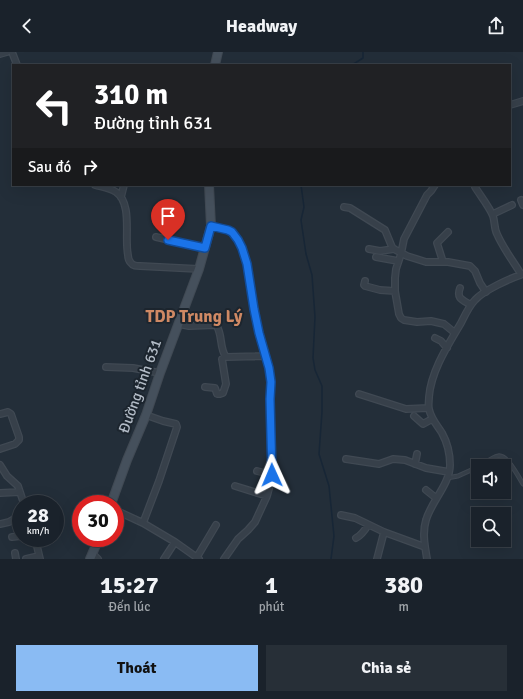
<!DOCTYPE html>
<html lang="vi">
<head>
<meta charset="utf-8">
<style>
	:root { --surface:#1a222b; --page:#272f37; --text:#f1f3f6; --muted:#9fa4a9; --line:#383f47; --accent:#8abbf3 }
	body { margin:0; font-family:Signika,sans-serif; background:var(--page); color:var(--text); height:100vh; display:flex; flex-direction:column; font-size:15px; white-space:nowrap }
	* { box-sizing:border-box; margin:0 }
	p { font-size:13px; color:var(--muted) }
	.icon { flex:none; width:22px; height:22px; fill:none; stroke:currentColor; stroke-width:2; stroke-linecap:round; stroke-linejoin:round }
	.map { position:relative; height:507px; overflow:hidden }
	.drawer { display:flex; flex-direction:column; background:var(--surface); flex:1 }
	.drawer>* { flex:none }
	.hud { position:absolute; left:12px; top:12px; width:499px; height:122px; border-radius:0px; box-shadow:0 4px 16px #0002,0 0 0 1px var(--line); background:#202124; color:#fff; overflow:hidden }
	.tools { position:absolute; left:471px; top:407px; display:grid; gap:8px }
	.tools a { display:grid; place-items:center; width:40px; height:40px; border-radius:0px; background:var(--surface); box-shadow:0 4px 16px #0002,0 0 0 1px var(--line); font-size:20px }
	.speed { position:absolute; left:12px; top:443px; display:flex; gap:8px; font-size:20px; font-weight:700; text-align:center }
	.speed>* { display:grid; place-content:center; width:52px; height:52px; border-radius:50%; background:var(--surface); box-shadow:0 4px 16px #0002,0 0 0 1px var(--line); line-height:1 }
	.speed small { font-size:10px; font-weight:400 }
	.speed .limit { border:6px solid #d22; background:#fff; color:#111 }
	.pin { position:absolute; display:grid; place-items:center; width:34px; height:34px; color:#fff; margin:-41px -17px; border-radius:50% 50% 50% 0; rotate:-45deg; box-shadow:0 0 4px #0007 }
	.pin .icon { rotate:45deg }
	.me { position:absolute; width:44px; margin:-22px; rotate:359deg; stroke-linejoin:round; filter:drop-shadow(0 0 3px #0008) }
	.turn { display:flex; align-items:center; gap:14px; height:84px; padding:0 16px; font-size:18px }
	.turn .icon { width:52px; height:52px; stroke-width:2.5 }
	.turn b { display:block; font-size:28px; line-height:34px }
	.then { display:flex; align-items:center; height:38px; padding:0 16px; background:#0003; gap:8px; font-size:15px }
	.eta { display:flex; justify-content:space-evenly; align-items:center; height:68px; text-align:center }
	.eta b { font-size:24px; font-weight:700; line-height:28px }
	.button { display:flex; gap:8px; margin-top:auto; padding:8px 16px }
	.button a { flex:1; height:46px; border-radius:0px; background:var(--accent); color:#111; font-size:16px; font-weight:700; line-height:46px; text-align:center }
	.button a+a { background:var(--page); color:var(--text) }
	header { display:flex; justify-content:space-between; align-items:center; height:52px; padding:0 16px; background:var(--surface); font-size:18px; font-weight:700 }
	.map>svg:first-child { display:block }
</style>
</head>
<body>
<header><svg class="icon" aria-label="back" viewBox="0 0 24 24"><path d="M15 5l-7 7 7 7"/></svg>Headway<svg class="icon" aria-label="share" viewBox="0 0 24 24"><path d="M12 15V3M7 8l5-5 5 5M5 13v7h14v-7"/></svg></header>
<div class="map">
<svg width="523" height="507" viewBox="0 0 523 507">
	<rect width="100%" height="100%" fill="#232e39"/>
	<g fill="none" stroke-linecap="round" stroke-linejoin="round">
		<path stroke="#172636" stroke-width="1.5" d="M352,13L363,6V0
			M301,133L304,155L301,168L306,202L312,223L315,265L313,306L315,318L322,334V360L319,402L329,434L334,484L331,507"/>
		<g stroke="#404953" stroke-width="5">
			<path id="lane" d="M481,414C486,411 492,405 498,404C507,402 518,424 523,432
				M447,426L458,424L478,415"/>
		</g>
		<g stroke="#404953" stroke-width="8">
			<path id="street" d="M12,0L17,13
				M0,2L7,0
				M510,53L523,49
				M95,133C102,135 110,136 116,140C133,152 124,185 128,203C128,206 129,209 131,211C133,214 136,214 140,214L199,217
				M435,133L431,139L427,143L404,187L401,202L396,217L395,226V239L399,262L401,266L404,268L417,270L431,269L444,272L455,281
				M476,133L475,135C480,143 490,156 493,164C495,170 494,176 497,182C503,196 513,209 521,222
				M121,145L124,133
				M521,148L523,153
				M344,155L350,156L385,178L392,195L394,197L407,204L426,210H448L470,214L475,219L480,231L486,240
				M493,162L512,153
				M211,174L228,178L232,180L238,187L242,196L247,212L254,257L259,281L269,316L271,330L270,368L272,423L270,433L267,444L255,470L248,478L238,487L224,507
				M156,185L205,196
				M369,197L380,199L394,197
				M376,205L398,209
				M443,210L437,191L448,180
				M365,229L364,233L365,234L380,238L395,239
				M460,236C456,247 463,248 471,253
				M179,272L189,274L216,273C223,282 219,296 226,305L266,304
				M435,286L441,289L447,296
				M106,315L133,316L160,321
				M205,335L215,336L217,342H220L223,341L226,332L222,307L225,304
				M359,342L406,357L428,356
				M0,362L8,360L11,362L19,385V388L15,392L0,397
				M414,364L423,372L432,367
				M346,407L379,412L393,407L405,408L426,416L449,420
				M415,412L417,402
				M0,413L7,424L18,434L24,452
				M257,419L272,423
				M235,434L267,444
				M426,438L436,446
				M0,441L20,440
				M115,458L143,471L175,490L199,507
				M341,463L355,466L384,480L425,495
				M143,471L159,429L177,375L176,372L163,369L146,363
				M0,472L9,470L21,463
				M12,485L21,484
				M35,486L40,507
				M356,486C362,483 365,478 368,473
				M15,501L16,507
				M93,502L98,507
				M197,505L216,473
				M26,507L39,504
				M164,507L175,490
				M377,507L384,480
				M427,507C425,494 422,481 426,468C431,450 450,432 450,413C450,403 447,390 442,381C437,373 431,367 429,357C428,353 429,349 429,345C431,319 448,293 461,271C465,263 469,254 475,248C484,238 511,226 523,222"/>
		</g>
		<g stroke="#404953" stroke-width="10">
			<path id="secondary" d="M215,13L218,0
				M111,452L127,408L146,363L160,321L199,217L211,174L209,133
				M90,507L99,486"/>
		</g>
		<use href="#lane" stroke="#37404a" stroke-width="3"/>
		<use href="#street" stroke="#37404a" stroke-width="5.5"/>
		<use href="#secondary" stroke="#45505c" stroke-width="8"/>
	</g>
	<g fill="none" stroke-linecap="round" stroke-linejoin="round">
		<g stroke="#114b97" stroke-width="10">
			<path id="route" d="M168,188L205,196L211,174L228,178L232,180L238,188L242,196L247,212L254,257L259,281L269,316L271,330L270,347L272,423"/>
		</g>
		<use href="#route" stroke="#1a73e8" stroke-width="7"/>
	</g>
	<g text-anchor="middle" stroke-width="4" stroke-linejoin="round" paint-order="stroke">
		<g font-size="15" fill="#b2bbc6" stroke="#1c252e">
			<text transform="translate(140 334) rotate(-70)" y="5">Đường tỉnh 631</text>
		</g>
		<g font-size="17" font-weight="bold" fill="#cf8964" stroke="#1c252e">
			<text x="194" y="270">TDP Trung Lý</text>
		</g>
	</g>
</svg>
<div class="tools">
<a><svg class="icon" aria-label="sound" viewBox="0 0 24 24"><path d="M4 9h4l5-4v14l-5-4H4zM17 9q2 3 0 6"/></svg></a>
<a><svg class="icon" aria-label="search" viewBox="0 0 24 24"><circle cx="10" cy="10" r="6"/><path d="M15 15l6 6"/></svg></a>
</div>
<div class="speed"><div>28<small>km/h</small></div><div class="limit">30</div></div>
<div class="pin" style="left:168px;top:188px;background:#d93025"><svg class="icon" aria-label="arrive" viewBox="0 0 24 24"><path d="M6 21V4h12l-3 4 3 4H6"/></svg></div>
<svg class="me" style="left:272px;top:423px" viewBox="-20 -20 40 40"><path d="M0-17L14 15 0 8-14 15z" fill="#1a73e8" stroke="#fff" stroke-width="4"/></svg>
<div class="hud">
<div class="turn"><svg class="icon" aria-label="left" viewBox="0 0 24 24"><path d="M17 20v-9H6M10 6l-5 5 5 5"/></svg><div><b>310 m</b>Đường tỉnh 631</div></div>
<div class="then">Sau đó<svg class="icon" aria-label="right" viewBox="0 0 24 24"><path d="M7 20v-9h11M14 6l5 5-5 5"/></svg></div>
</div>
</div>
<section class="drawer">
<div class="eta">
<div><b>15:27</b><p>Đến lúc</p></div>
<div><b>1</b><p>phút</p></div>
<div><b>380</b><p>m</p></div>
</div>
<div class="button"><a>Thoát</a><a>Chia sẻ</a></div>
</section>
</body>
</html>
